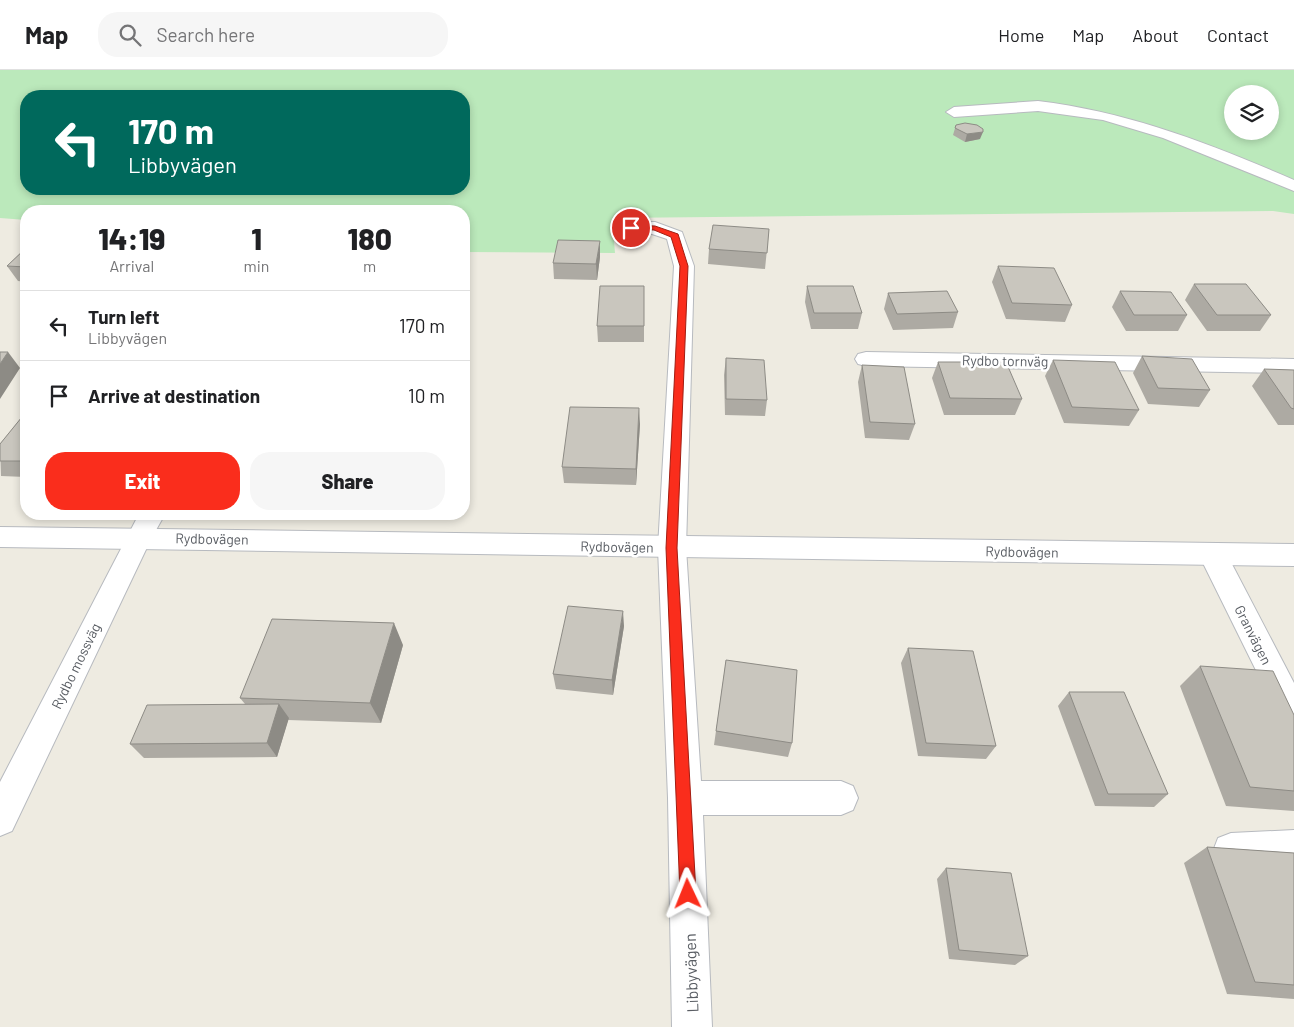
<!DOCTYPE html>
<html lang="en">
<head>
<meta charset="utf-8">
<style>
	:root { --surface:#fff; --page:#f6f6f6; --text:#202124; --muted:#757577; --line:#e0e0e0; --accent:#fa2d1c }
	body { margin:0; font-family:Barlow,sans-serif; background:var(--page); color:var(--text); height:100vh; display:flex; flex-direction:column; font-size:19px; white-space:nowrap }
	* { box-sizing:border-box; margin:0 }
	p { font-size:16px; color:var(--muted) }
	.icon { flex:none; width:28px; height:28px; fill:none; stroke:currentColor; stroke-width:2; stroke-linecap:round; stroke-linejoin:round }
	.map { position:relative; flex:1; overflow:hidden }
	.details { position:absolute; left:20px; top:135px; width:450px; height:315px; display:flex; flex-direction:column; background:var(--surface); border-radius:20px; box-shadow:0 2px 8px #0003 }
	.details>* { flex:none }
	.hud { position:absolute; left:20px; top:20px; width:450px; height:105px; border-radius:20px; box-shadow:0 2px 8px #0003; background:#00695c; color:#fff; overflow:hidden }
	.controls { position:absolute; left:1224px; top:15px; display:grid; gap:10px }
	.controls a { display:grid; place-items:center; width:55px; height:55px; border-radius:50%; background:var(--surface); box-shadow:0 2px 8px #0003; font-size:25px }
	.pin { position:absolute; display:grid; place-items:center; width:42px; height:42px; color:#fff; margin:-21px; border:2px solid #fff; border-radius:50%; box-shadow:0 1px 5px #0007 }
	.me { position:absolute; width:55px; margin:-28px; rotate:358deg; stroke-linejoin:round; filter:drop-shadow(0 0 4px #0008) }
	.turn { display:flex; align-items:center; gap:18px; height:105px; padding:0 25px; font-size:22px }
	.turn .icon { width:65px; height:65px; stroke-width:2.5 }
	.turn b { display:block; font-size:35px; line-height:42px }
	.eta { display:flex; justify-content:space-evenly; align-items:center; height:85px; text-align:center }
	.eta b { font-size:30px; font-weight:800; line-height:35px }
	.button { display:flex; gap:10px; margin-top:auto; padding:10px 25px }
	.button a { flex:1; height:58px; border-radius:20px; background:var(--accent); color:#fff; font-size:20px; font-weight:800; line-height:58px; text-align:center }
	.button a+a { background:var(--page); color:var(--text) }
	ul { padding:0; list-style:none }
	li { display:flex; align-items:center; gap:15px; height:70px; padding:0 25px; border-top:1px solid var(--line) }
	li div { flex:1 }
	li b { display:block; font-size:19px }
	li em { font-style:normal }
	header { display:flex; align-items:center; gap:30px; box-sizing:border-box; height:70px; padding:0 25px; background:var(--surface); border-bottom:1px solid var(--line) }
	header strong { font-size:24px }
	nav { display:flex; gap:28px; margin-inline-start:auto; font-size:18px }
	.search { width:350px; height:45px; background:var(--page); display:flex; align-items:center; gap:12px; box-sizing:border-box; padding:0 18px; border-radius:20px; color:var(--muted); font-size:19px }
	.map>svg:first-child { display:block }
</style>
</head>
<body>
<header>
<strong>Map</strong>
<div class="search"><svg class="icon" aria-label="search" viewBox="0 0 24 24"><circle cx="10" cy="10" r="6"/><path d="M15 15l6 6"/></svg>Search here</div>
<nav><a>Home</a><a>Map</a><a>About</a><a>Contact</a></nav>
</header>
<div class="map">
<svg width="1294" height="957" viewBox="0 0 1294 957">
	<rect width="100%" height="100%" fill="#eeebe1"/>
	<path fill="#bbe9bb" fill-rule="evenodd" d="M0,0H1294V144L1273,141L612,148L615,183L464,182V141H26V150L0,148ZM1232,24H1270V61H1232ZM26,26H464V119H26Z"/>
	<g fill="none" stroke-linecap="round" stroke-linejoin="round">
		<g stroke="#b7babf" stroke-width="2">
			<path id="minor" d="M1038,31C1129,42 1211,74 1294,110V121L1163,68L1103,50L1038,41L954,47L946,42L954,37Z
				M631,152H655L682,162L694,196L686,478L701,711H841L853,716L858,728L853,740L841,745H703L712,957H672L668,728L658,478L674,196L667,169L652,164L624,162L622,158L624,154Z
				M866,282L1294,289V303L866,296L858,294L855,289L858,284Z
				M139,444H165L151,469L12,761L0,766V712Z
				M1213,474L1223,477L1294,613V659L1283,655L1199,485L1203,477Z
				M1294,760V796L1231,799L1218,794L1213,781L1218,768L1231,763Z"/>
		</g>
		<g stroke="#b7babf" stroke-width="2">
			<path id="tertiary" d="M0,457L1294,474V496L0,477Z"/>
		</g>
		<use href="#minor" fill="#fff" fill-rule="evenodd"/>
		<use href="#tertiary" fill="#fff" fill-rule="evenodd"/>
	</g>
	<path fill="#adaaa3" d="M956,55L980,69L965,72L953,65Z
		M769,159L765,199L708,194L709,179Z
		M26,178V212L18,211L7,196Z
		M600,187L597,210L554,209L553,193Z
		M998,196L1072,235L1065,252L1006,249L992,212Z
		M1194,214L1271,245L1260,261H1207L1185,230Z
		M644,216V272H598L597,256Z
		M807,216L862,243L858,259H811L805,232Z
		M1120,221L1187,245L1178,261H1126L1112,237Z
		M888,223L958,242L953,258L893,260L884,239Z
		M1142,286L1210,320L1199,337L1148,334L1133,303Z
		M726,288L767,330L765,346L725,345L724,305Z
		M1053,290L1139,340L1129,356L1064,353L1045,306Z
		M938,292L1022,329L1015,345H944L932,308Z
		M862,295L915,354L909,370L865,368L858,312Z
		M1264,299L1294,300V355H1278L1252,316Z
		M26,342V407L1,406L0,374Z
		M640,354L636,415L564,413L562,397Z
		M624,556L613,625L556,619L553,604Z
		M403,575L381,653L288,650L277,687L144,688L130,674L245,634L240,628Z
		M908,578L996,676L986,689L918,686L901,593Z
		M726,590L792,673L788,687L714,675Z
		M1200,596L1294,645V741L1226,736L1180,616Z
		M1069,622L1168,724L1154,737L1095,736L1058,636Z
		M1207,777L1294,783V929L1227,924L1184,793Z
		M946,798L1028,886L1015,895L949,889L937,809Z"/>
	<path fill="#8d8b85" d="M983,62L980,69L965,72L967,64Z
		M600,171V187L597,210L596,194Z
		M8,282L20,298L0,329V294Z
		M639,338L640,354L636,415V399Z
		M623,541L624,556L613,625L612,610Z
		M394,553L403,575L381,653L370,633Z
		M279,634L289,648L277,687L267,673Z"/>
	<path fill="#c9c6be" stroke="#8d8b85" d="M965,53L977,55L983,59V62L967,64L955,58L956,55Z
		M713,155L769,159L767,183L709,179Z
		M558,170L600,171L596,194L553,193Z
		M26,178V197L7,196Z
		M998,196L1054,198L1072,235L1012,233Z
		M1194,214H1246L1271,245H1217Z
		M600,216H644V256H597Z
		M807,216H853L862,243H814Z
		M947,221L958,242L897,244L888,223Z
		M1120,221L1171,222L1187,245H1134Z
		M0,282H8L0,294Z
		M1142,286L1192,289L1210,320L1158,318Z
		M726,288L764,290L767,330L726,329Z
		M1053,290L1115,292L1139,340L1072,337Z
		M938,292H1006L1022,329L950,328Z
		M862,295L904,297L915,354L870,352Z
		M1264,299L1294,300V339L1291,338Z
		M570,337L639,338L636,399L562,397Z
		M26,342V391H0V374Z
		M568,536L623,541L612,610L553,604Z
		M272,549L394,553L370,633L240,628Z
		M908,578L973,581L996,676L926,673Z
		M726,590L797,600L792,673L716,661Z
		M1200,596L1273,601L1294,645V721L1250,717Z
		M1069,622H1124L1168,724H1108Z
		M279,634L267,673L130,674L147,635Z
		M1207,777L1294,783V915L1255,912Z
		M946,798L1011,803L1028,886L959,880Z"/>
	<path fill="#fa2d1c" stroke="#a21d12" d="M631,155L655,156L678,164L688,196L677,478L696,824L694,829L688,831L683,829L680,824L666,478L680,196L671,167L654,160L628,159V156Z"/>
	<g text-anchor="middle" stroke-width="5" stroke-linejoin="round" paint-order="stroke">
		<g font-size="14" fill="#5a5e64" stroke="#fff">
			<text transform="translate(1005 291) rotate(1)" y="5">Rydbo tornväg</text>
			<text transform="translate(212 469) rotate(1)" y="5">Rydbovägen</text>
			<text transform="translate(617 477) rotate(1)" y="5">Rydbovägen</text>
			<text transform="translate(1022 482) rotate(1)" y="5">Rydbovägen</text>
			<text transform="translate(1253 565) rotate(63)" y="5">Granvägen</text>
			<text transform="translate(76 596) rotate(-64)" y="5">Rydbo mossväg</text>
		</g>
		<g font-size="16" fill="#5a5e64" stroke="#fff">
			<text transform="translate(691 903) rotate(-92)" y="6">Libbyvägen</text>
		</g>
	</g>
</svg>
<div class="controls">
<a><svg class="icon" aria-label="layers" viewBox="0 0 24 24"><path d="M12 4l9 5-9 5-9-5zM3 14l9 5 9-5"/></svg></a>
</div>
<div class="pin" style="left:631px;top:158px;background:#d93025"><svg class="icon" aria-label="arrive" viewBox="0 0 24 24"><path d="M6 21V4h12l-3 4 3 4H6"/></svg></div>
<svg class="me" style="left:688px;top:824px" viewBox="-20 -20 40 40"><path d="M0-17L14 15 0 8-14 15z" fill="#fa2d1c" stroke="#fff" stroke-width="4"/></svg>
<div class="hud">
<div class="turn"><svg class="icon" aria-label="left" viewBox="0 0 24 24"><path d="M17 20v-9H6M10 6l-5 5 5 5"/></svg><div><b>170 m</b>Libbyvägen</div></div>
</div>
<section class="details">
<div class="eta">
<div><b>14:19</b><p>Arrival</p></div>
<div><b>1</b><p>min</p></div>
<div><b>180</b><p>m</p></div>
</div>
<ul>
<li><svg class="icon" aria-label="left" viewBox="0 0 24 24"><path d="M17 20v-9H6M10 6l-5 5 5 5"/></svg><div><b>Turn left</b><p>Libbyvägen</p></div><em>170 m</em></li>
<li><svg class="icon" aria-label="arrive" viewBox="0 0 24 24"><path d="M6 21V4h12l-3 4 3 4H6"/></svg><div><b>Arrive at destination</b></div><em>10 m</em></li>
</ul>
<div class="button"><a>Exit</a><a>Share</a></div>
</section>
</div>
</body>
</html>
